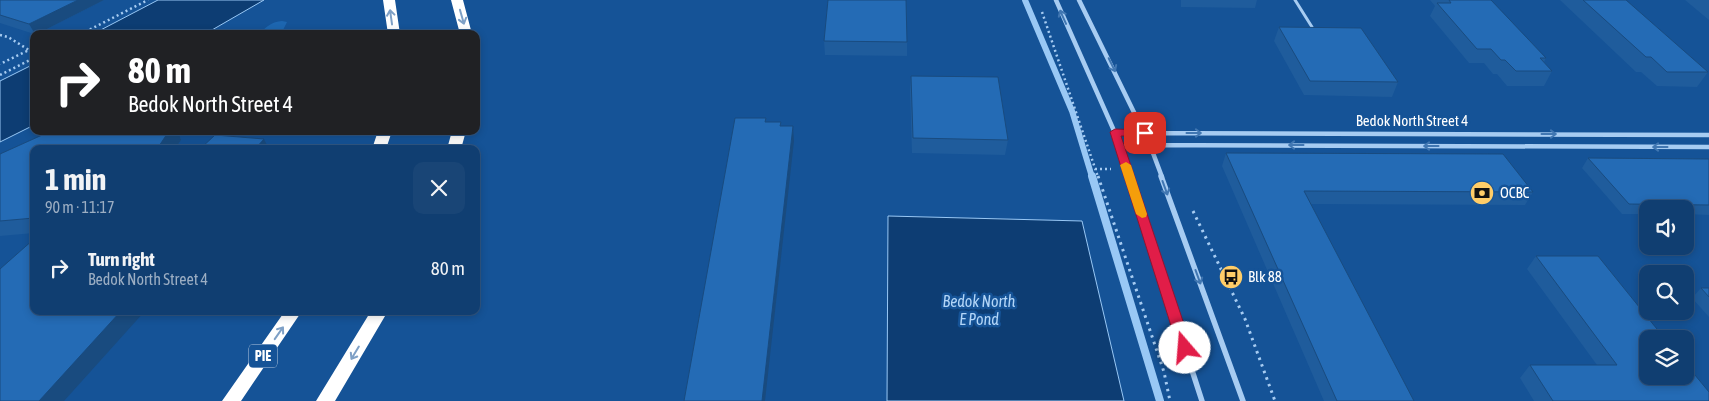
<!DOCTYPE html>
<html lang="en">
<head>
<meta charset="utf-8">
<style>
	:root { --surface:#103e71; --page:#194576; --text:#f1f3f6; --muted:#9caec3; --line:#305784 }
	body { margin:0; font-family:"Asap Condensed",sans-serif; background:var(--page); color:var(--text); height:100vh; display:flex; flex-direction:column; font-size:19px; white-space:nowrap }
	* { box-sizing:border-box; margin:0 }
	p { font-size:16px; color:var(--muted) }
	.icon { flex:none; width:28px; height:28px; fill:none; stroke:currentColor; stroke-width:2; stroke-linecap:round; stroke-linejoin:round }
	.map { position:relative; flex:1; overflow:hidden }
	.side { position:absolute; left:30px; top:145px; width:450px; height:170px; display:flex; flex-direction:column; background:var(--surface); border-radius:10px; box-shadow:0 2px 8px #0003,0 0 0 1px var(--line) }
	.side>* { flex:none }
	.hud { position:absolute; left:30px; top:30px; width:450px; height:105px; border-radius:10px; box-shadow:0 2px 8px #0003,0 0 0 1px var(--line); background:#202124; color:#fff; overflow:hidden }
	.tools { position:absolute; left:1639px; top:200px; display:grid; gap:10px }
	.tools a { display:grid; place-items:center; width:55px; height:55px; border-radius:10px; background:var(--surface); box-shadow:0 2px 8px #0003,0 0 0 1px var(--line); font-size:25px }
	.pin { position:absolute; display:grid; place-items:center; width:42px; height:42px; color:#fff; margin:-21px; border-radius:10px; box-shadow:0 2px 8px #0006 }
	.me { position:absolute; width:55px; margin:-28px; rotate:342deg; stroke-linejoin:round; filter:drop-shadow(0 0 4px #0008) }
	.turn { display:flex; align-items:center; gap:18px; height:105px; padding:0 15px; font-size:22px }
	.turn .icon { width:65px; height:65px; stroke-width:2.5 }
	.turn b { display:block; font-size:35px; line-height:42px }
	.round { display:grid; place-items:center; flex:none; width:52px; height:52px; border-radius:10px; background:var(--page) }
	.head { display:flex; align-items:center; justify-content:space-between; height:85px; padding:0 15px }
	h1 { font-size:30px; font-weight:700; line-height:38px }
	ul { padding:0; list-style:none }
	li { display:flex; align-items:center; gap:15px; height:75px; padding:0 15px }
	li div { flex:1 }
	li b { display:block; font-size:19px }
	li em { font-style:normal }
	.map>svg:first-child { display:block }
</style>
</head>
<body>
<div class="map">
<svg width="1709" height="401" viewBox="0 0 1709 401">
	<rect width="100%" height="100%" fill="#155397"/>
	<path fill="#1d66b0" d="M282,21L287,22L282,32L294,31L301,33L260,34C266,26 272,22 282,21Z"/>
	<path fill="#0d3d73" stroke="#99c8f5" d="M158,0H264L205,34H93Z
		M34,64V125L0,142V81Z
		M888,216L1082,221L1124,401H887Z"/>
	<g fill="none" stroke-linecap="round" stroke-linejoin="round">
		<path stroke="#99c8f5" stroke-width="6" d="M1025,0L1072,111L1092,177"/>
		<path stroke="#99c8f5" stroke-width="8" d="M1092,176L1160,401"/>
		<path stroke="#a7ccf2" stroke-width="2.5" stroke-dasharray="2 3" stroke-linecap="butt" d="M1042,12L1098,177
			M81,34L148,0
			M0,35L8,37L29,50L0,64
			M0,75L34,58
			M1095,169H1111"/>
		<path stroke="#a7ccf2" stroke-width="3" stroke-dasharray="2.5 4.5" stroke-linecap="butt" d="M1098,176L1164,372L1170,401
			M1193,211L1245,319L1275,401"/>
		<path stroke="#a7ccf2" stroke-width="3" d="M1295,0L1312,27"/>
		<path stroke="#a7ccf2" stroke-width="4.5" d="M1056,0L1115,133L1129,177
			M1079,0L1150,145L1162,177
			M1115,133L1709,135
			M1119,145L1709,147"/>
		<path stroke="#a7ccf2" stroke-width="5.5" d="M1129,176L1202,401
			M1161,176L1243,401"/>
		<path fill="#fff" fill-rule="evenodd" d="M383,0H395L400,34H388Z
			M451,0H463L472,34H460Z
			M378,131H392L386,149H372Z
			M452,131H466L461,149H447Z
			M285,311H302L241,401H222Z
			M371,311H388L335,401H316Z"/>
	</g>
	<path fill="#1f5c9c" d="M0,0H104L37,34H34L0,23Z
		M1181,0H1257L1255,8L1181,7Z
		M1430,0H1491L1546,58L1544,62L1552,71L1544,86H1507L1497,74H1493L1484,63H1469L1430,16L1435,6Z
		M1560,0H1626L1708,72L1697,87L1657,86L1641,72H1636Z
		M1685,0H1709V20Z
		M1279,27L1398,82L1392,97L1304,95L1274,41Z
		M824,41L907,42V56L825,55Z
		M911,76L1008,140L1005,155L912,153L910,90Z
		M51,131H178L181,140L175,149H34V233L0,236V154Z
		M1226,153L1533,192L1525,205L1311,204L1414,401H1324L1222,166Z
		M1588,158L1709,159V215L1685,214V209H1648V214H1622L1582,168Z
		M1536,256L1709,401H1534L1520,378L1530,365H1597L1527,269Z
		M1701,288H1709V317L1692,298Z"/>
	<path fill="#194b7f" d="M78,0H104L37,34H35L29,24Z
		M793,126L794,141L765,401H762Z
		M169,131H178L181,140L175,149H157Z
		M264,139L269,149H255Z
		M121,311H145L64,401H39Z"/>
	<path fill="#246bb5" stroke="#194b7f" d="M0,0H78L29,24L0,15Z
		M828,0H906L907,42L824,41Z
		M1449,0H1491L1546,58H1540L1552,71H1516L1505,60H1501L1491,49H1477L1437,3H1451Z
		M1583,0H1626L1708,72H1667L1651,57H1646Z
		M1279,27L1361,28L1398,82L1310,81Z
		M911,76L998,77L1008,140L913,138Z
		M735,118H766L765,122H781L780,126H793L762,401H684Z
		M51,131H169L157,149H34V218L0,221V154Z
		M215,135L264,139L255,149H200Z
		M1226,153L1503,154L1533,192L1304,191L1414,401H1337Z
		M1588,158L1709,159V205L1629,204Z
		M34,239V311H121L39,401H0V269Z
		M1536,256H1598L1665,339H1648V376H1685V363L1709,392V401H1553L1530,365H1617Z
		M1701,288H1709V297Z"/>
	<defs><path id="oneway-shaft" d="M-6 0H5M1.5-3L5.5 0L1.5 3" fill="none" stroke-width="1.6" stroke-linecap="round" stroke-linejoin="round" transform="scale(1.25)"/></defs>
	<g stroke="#7ea0c6">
		<use href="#oneway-shaft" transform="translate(391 17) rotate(-98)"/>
		<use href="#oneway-shaft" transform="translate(462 17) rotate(74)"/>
		<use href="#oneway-shaft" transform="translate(279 333) rotate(-55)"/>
		<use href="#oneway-shaft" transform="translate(355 353) rotate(121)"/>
	</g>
	<g stroke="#4177b2">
		<use href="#oneway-shaft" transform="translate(1063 17) rotate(-114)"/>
		<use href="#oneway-shaft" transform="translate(1112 65) rotate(64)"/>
		<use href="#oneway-shaft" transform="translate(1194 133)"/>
		<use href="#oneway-shaft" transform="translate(1549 134)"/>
		<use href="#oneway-shaft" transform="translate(1296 145) rotate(-180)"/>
		<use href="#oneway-shaft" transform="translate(1431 146) rotate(-180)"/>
		<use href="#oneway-shaft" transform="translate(1660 147) rotate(-180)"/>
		<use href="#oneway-shaft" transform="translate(1165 188) rotate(70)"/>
		<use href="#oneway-shaft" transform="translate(1198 277) rotate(70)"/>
	</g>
	<path fill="#e11d48" stroke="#92132f" d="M1115,129L1145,130L1150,133L1145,136H1121L1192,348L1190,351L1185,353L1180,351L1178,348L1110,132Z"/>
	<path fill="#f59e0b" d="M1126,162L1131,165L1147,214L1146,217L1142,218L1136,214L1120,165Z"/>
	<defs>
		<g id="bank-disc" transform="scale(1.25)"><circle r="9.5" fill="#ffcd68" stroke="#155397"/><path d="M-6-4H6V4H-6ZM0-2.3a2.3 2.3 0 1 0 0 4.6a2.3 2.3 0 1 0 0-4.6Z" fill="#111"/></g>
		<g id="bus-disc" transform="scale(1.25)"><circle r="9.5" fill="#ffcd68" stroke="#155397"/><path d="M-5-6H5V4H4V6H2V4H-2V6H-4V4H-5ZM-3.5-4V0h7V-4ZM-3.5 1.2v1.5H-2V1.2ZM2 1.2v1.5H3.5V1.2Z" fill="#111"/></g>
	</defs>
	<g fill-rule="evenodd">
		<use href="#bank-disc" x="1482" y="193"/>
		<use href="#bus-disc" x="1231" y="277"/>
	</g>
	<g text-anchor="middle" stroke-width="5" stroke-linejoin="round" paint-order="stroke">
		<rect fill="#155397" stroke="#b9cbe0" stroke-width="1" x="249" y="344.5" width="28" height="23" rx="4"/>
		<g font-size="14" font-weight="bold" fill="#fff">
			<text x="263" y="361">PIE</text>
		</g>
		<g font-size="15" fill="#fff" stroke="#155397">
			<text x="1412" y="126">Bedok North Street 4</text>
		</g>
		<g font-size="15" fill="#fff" stroke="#155397" text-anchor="start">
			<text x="1500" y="198">OCBC</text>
			<text x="1248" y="282">Blk 88</text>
		</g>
		<g font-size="16" font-style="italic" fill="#b3d6f8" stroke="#155397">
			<text x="979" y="307">Bedok North<tspan x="979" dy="18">E Pond</tspan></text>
		</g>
	</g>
</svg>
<div class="tools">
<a><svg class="icon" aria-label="sound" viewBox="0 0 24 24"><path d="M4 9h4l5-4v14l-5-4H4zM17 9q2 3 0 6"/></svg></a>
<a><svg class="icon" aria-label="search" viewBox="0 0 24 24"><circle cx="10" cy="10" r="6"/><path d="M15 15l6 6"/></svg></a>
<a><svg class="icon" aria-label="layers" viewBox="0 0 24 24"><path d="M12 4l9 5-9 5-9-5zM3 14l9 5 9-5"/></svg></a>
</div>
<div class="pin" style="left:1145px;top:133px;background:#d93025"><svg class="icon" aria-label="arrive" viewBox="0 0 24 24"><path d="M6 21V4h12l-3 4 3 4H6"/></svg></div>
<svg class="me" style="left:1185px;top:348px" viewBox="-20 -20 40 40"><circle r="19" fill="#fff"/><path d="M0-13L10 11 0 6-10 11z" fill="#e11d48"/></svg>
<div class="hud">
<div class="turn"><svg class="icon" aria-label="right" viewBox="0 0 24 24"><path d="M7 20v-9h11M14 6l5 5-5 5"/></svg><div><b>80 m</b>Bedok North Street 4</div></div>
</div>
<section class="side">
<div class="head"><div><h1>1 min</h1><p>90 m · 11:17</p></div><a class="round"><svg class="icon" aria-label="close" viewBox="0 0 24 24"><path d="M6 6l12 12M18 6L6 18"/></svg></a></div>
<ul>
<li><svg class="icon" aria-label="right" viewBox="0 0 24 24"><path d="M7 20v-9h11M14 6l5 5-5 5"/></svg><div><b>Turn right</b><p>Bedok North Street 4</p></div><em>80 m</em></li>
</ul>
</section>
</div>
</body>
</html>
